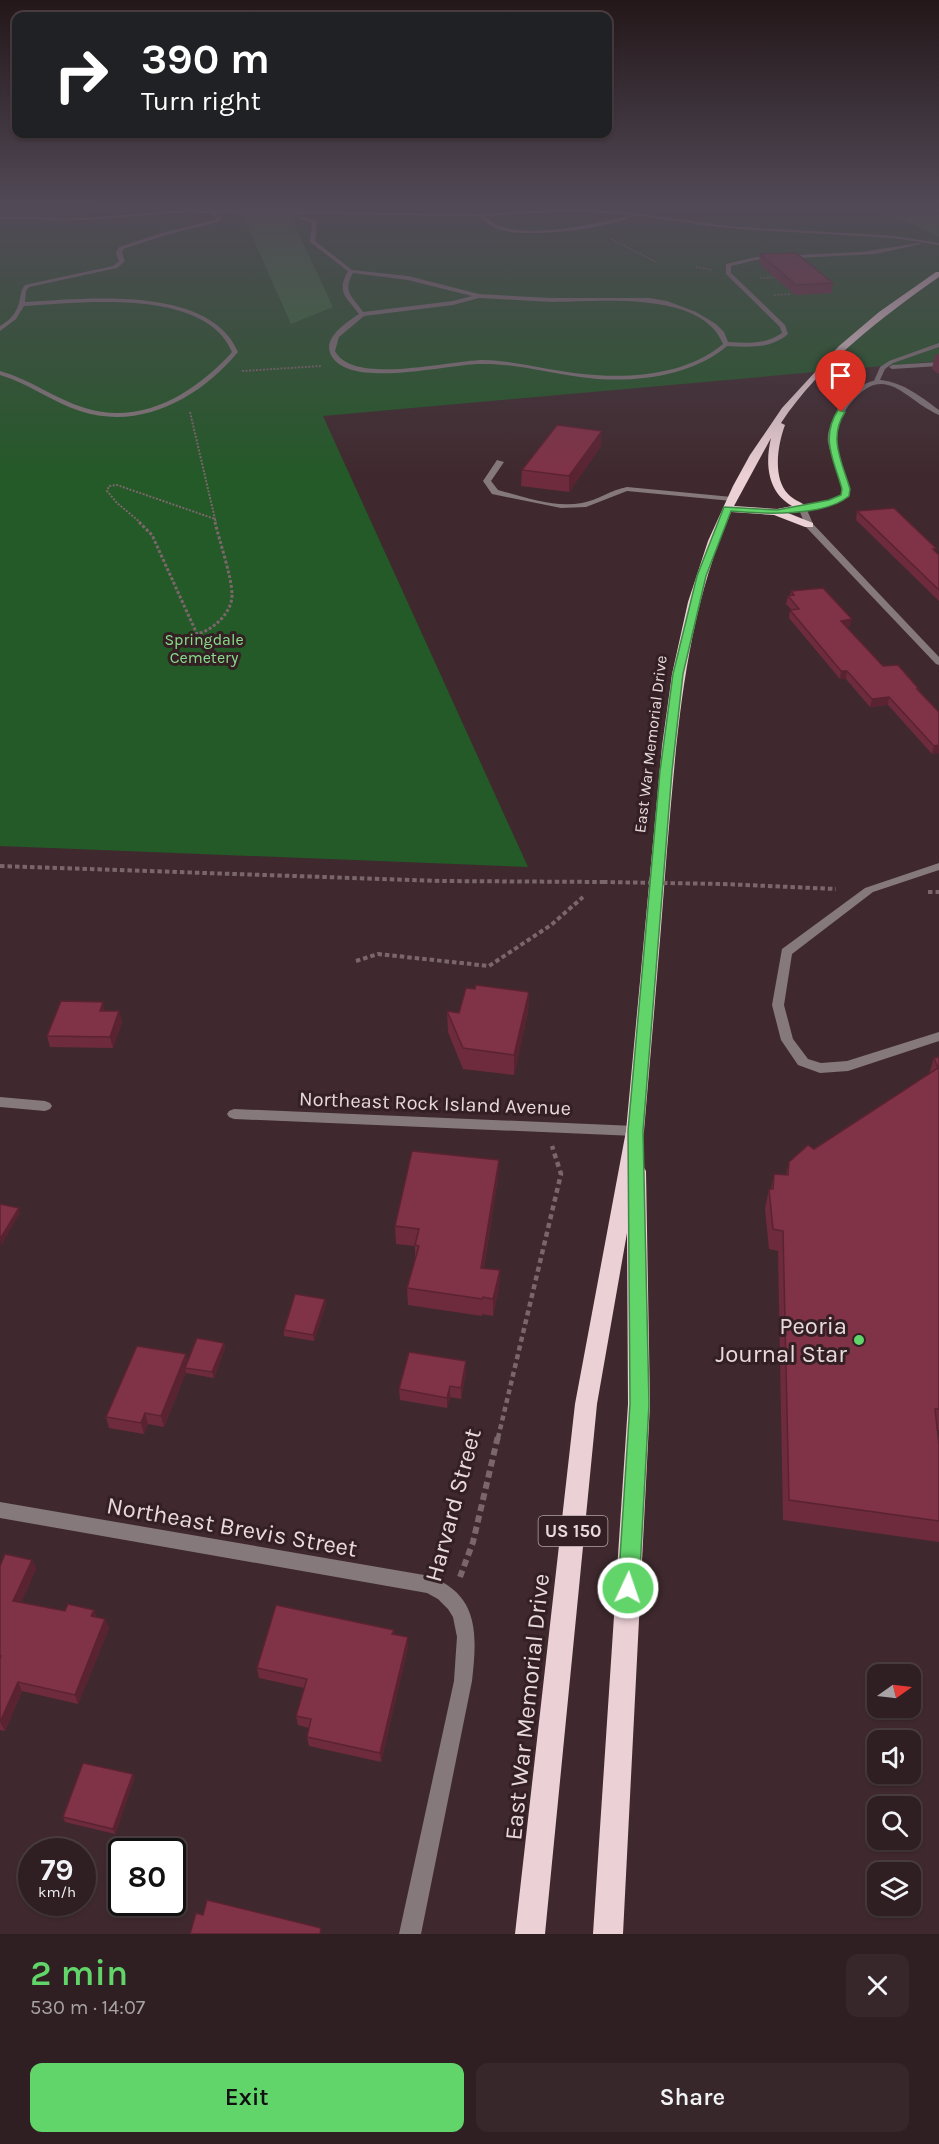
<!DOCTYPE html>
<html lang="en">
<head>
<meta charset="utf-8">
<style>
	:root { --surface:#2f1f22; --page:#37272a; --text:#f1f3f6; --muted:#a7a2a5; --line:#4a3d40; --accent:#61d46a }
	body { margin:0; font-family:Karla,sans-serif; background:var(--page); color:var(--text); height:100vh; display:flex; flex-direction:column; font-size:22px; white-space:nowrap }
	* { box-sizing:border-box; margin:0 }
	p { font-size:20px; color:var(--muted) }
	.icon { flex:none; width:33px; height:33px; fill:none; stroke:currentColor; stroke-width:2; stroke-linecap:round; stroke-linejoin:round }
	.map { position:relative; height:1934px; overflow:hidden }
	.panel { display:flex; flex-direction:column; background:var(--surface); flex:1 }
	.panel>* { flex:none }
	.top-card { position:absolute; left:12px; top:12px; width:600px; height:126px; border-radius:12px; box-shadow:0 2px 4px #0004,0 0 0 2px var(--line); background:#202124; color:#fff; overflow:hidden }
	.needle { width:39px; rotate:76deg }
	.buttons { position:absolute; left:867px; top:1664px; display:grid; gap:12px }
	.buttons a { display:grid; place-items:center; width:54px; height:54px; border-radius:12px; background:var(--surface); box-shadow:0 2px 4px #0004,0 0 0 2px var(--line); font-size:30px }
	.speed { position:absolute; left:18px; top:1838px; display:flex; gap:12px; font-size:30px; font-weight:700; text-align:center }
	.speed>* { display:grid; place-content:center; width:78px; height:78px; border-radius:50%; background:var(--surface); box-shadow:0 2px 4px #0004,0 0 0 2px var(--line); line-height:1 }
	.speed small { font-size:15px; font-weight:400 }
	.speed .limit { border:3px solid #111; border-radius:9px; background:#fff; color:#111 }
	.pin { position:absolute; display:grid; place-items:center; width:51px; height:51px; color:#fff; margin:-62px -26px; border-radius:50% 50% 50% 0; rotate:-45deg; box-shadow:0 0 6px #0007 }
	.pin .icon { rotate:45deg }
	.me { position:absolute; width:66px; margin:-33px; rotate:3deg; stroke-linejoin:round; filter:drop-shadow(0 0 4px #0008) }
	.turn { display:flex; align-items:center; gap:21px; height:126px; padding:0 30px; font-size:27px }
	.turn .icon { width:78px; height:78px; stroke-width:2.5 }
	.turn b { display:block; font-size:42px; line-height:51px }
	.round { display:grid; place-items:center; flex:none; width:63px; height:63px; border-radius:12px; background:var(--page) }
	.overview { display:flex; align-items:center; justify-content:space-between; height:102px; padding:0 30px }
	h1 { font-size:36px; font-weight:600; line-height:45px; color:var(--accent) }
	.primary-button { display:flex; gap:12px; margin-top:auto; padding:12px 30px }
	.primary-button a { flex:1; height:69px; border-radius:12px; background:var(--accent); color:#111; font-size:24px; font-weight:600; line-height:69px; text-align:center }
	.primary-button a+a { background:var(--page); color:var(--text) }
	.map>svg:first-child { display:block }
</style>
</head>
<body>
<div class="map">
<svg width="939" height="1934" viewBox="0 0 939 1934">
	<rect width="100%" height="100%" fill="#3f292e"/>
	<path fill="#245928" d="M0,205H939V361L323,416L528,867L0,846Z"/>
	<path fill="#36743a" d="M177,205H432L308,209L292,219L333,307L291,324L243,216Z
		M689,205H939V237L899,218L844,205L716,213Z"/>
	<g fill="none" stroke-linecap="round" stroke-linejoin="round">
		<path stroke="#032406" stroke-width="4" d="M930,205L939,207
			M0,208L140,205"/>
		<path stroke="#7b676b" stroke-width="1.5" stroke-dasharray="2 1.5" stroke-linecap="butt" d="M611,239L658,263
			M696,267L713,270
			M760,278L778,277
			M774,295L791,294"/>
		<path stroke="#7b676b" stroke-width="2" stroke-dasharray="2 1.5" stroke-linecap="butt" d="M242,371L321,366
			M190,412L215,519
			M215,519L216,523
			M141,523L117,503L107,491L109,486L117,485L215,519"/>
		<path stroke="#7b676b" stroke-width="3" stroke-dasharray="3 2" stroke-linecap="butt" d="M139,522L152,535L197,634C213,630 232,613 232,595C232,577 219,540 215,522"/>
		<path stroke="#7b676b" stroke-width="4" stroke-dasharray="4.5 3" stroke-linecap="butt" d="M0,866L441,881L603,882
			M723,884L836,889
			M928,892H939
			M356,961L378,954L489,966L551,925L583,897"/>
		<path stroke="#7b676b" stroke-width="4.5" stroke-dasharray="5 4" stroke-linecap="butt" d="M498,1438L561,1174L552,1146"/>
		<path stroke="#7b676b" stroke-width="6" stroke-dasharray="7 4.5" stroke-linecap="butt" d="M460,1577L473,1542L498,1436"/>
		<path fill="#85797b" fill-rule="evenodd" d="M574,209L633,213L726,226L894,236L939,243V245L894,238L726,228L633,215L574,211L484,216C489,220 494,224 500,226C531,238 597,224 629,216L631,217C605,229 526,239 498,229C491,227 485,221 479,216L214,213L222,217L218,222L166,235L123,249L122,253L125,261L117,268L29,287L26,291L25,302C84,299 209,284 238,352C200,398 140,431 80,411C52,402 28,383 0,375V371C30,379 55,399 85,408C142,426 195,393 232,352C205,287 80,303 24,306L16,319L0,331V326C9,321 16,314 19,303C21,296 20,291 25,285L113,266L119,261L116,253L119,247L162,233L214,220L217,217L208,213L188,212L86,220L0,219V217L86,218L188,210L480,214Z
			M298,216L317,221L315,241L352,270L408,276L479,294L550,298H649L667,301L696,312L716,324L724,332L728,342C747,343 765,345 782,333L780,327L726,274V264L756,257L861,252L919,243L921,244L876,254L756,260L731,266V273L785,325L788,334C771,349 749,347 727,346C690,378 627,384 580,377C547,373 514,363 480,364C448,364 349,390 331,355C322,338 347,322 359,314C346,296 336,293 348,271L310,242L312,223L298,218ZM353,273L408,280L472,296L453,301L363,312C352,296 342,292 353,273ZM479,298C504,299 528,301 553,302C600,302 701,290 723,344C687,375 629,379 583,374C550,371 518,361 484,360C450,360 353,386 335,351L339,337L364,316L453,305Z
			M939,343V347L893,363L885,369L879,382L874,381L880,367L889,361Z
			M939,362V366L892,369L889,367L892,365Z
			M497,460L504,462L491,481L498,490C524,497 554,508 582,503C598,500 611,490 627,487L732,497L736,499L732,501L627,491L586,507L561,508L492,494L483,481Z
			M939,863V870L873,892L792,954L784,1005L793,1039L808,1059L821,1063L847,1061L939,1032V1041L848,1071L820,1073L798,1065L781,1040L772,1005L782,949L865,888Z"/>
		<path fill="#85797b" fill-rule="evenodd" d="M881,380C904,383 920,396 939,410V415C903,399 885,360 849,405C842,415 834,427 835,439C836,459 851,476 849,497L832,505L799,509V505L830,501L841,496C844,477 831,461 828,442C825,423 850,390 867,383C871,381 876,380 881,380Z
			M0,1097L45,1101L50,1103L52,1106L50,1109L45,1111L0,1107Z
			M234,1109L635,1126L640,1127L642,1131L640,1135L635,1136L234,1119L229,1117L227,1114L229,1111Z
			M0,1502L430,1576C480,1596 477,1635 472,1681L421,1934H399L454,1681L456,1651L457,1637L453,1617L448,1609L438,1599L427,1593L0,1518Z"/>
		<path fill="#85797b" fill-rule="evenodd" d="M799,505H805L813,524L939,657V665L936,664L806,527L798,507Z"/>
		<path fill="#ebd0d5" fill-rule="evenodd" d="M936,272H939V277C882,317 820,364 781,423L785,425C778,444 772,477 788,494C793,500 802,502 807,507L788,513L813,523V527H805L774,515L731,512C684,619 677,735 667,850C660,944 652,1037 644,1131L639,1164L643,1166L646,1171L650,1404L623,1934H593L628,1404L627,1233L597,1404L545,1934H515L575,1404L626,1131L662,746L672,674L688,602L708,541L733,486L750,455L782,408L839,346L879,312ZM771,438C765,463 767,492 792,506L777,509L734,506Z"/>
		<path stroke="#7b676b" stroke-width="4" stroke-dasharray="4.5 3" stroke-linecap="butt" d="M603,882L723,884"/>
	</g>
	<path fill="#6e2b3d" d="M760,254L833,283L832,293L795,295L759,264Z
		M939,354V374L932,369L935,355Z
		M601,446L569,492L521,486L522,470Z
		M857,511L939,555V601L856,520Z
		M791,591L850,626L847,627L883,666L919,689V691L939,712V753L932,754L888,705L870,707L846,679H840L789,618L790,610H792L786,604L788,596H790Z
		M529,992L528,1012L514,1075L463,1069L448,1032L447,1011L459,1013Z
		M105,1011H119L122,1022L113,1048L50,1047L47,1036Z
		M939,1057V1430H937L939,1445V1542L783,1520L778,1251L769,1249L765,1209L769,1189H771L774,1174L786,1175L789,1162L814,1149L929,1074L934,1058Z
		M499,1160L498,1177L484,1268L500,1270L499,1287L493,1316L482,1314V1316L408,1305L407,1288L415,1258V1246L396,1244L395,1226Z
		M325,1299L326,1304L314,1341L284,1336V1330Z
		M224,1343L225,1348L214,1378L186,1373V1372L164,1427L148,1424L144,1434L109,1428L106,1417Z
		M466,1361V1372L461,1399L450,1397L447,1408L400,1400L399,1389Z
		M32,1560L36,1569L21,1602L65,1611L94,1610L96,1617L105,1619L109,1628L78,1704L22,1691L5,1731L0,1730V1566Z
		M394,1630V1634L408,1637V1647L381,1762L309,1746L307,1737L309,1728L298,1725L296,1716L304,1688L259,1678L257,1668Z
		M133,1774L134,1779L115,1834L65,1822L63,1817Z"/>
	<path fill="#5a2332" d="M602,431L601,446L569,492V476Z
		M852,619L850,626L839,629L841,621Z
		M841,671H847L846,679H840Z
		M889,697L888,705L870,707L872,699Z
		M939,745V753L932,754L934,746Z
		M529,992L528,1012L514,1075V1055Z
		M103,1002L105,1013L100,1011Z
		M119,1011L122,1022L113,1048L110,1037Z
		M499,1160L498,1177L481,1285V1268Z
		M19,1208L20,1213L1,1246L0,1239Z
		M500,1270L499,1287L493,1316V1299Z
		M325,1299L326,1304L314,1341L313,1335Z
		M224,1343L225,1348L214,1378L212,1372Z
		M186,1354L189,1365L185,1368L186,1372L164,1427L161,1416Z
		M466,1361V1372L461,1399V1388Z
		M450,1386V1397L447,1408V1398Z
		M145,1413L148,1424L144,1434L141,1423Z
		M32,1560L36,1569L17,1610L13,1601Z
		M94,1610L97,1619L91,1616Z
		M105,1619L109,1628L78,1704L75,1695Z
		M408,1637V1647L381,1762L380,1753Z
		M18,1682L22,1691L5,1731L0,1722Z
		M133,1774L134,1779L115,1834L113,1829Z"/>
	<path fill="#803247" stroke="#5a2332" stroke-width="1.5" d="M796,253L833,283L796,285L760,254Z
		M557,425L602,431L569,476L522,470Z
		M894,508L937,549H933L939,555V590L857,511Z
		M823,588L852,619L841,621L883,666L898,665L919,689H917L939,712V745L934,746L889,697L872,699L847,671H841L790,610L799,609L788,596L794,595L791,591Z
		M476,985L529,992L514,1055L463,1048L447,1011L459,1013L466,988L475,989Z
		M61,1001L103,1002L100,1011H119L110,1037L47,1036Z
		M939,1057V1409H935L939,1445V1521L789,1500L783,1231L773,1229L769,1189H773L774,1174L788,1175L789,1162L808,1145L814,1149L938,1068L934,1058Z
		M412,1151L499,1160L481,1268L500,1270L493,1299L483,1297L482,1299L407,1288L419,1246L415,1245L419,1229L395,1226Z
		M0,1204L19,1208L0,1239Z
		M295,1294L325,1299L313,1335L284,1330Z
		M197,1338L224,1343L212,1372L185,1368Z
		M137,1346L186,1354L161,1416L145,1413L141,1423L106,1417Z
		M409,1352L466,1361L461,1388L450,1386L447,1398L399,1389Z
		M5,1554L32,1560L13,1601L65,1611L68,1604L94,1610L91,1616L105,1619L75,1695L18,1682L0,1722V1659L1,1656H0V1566Z
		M276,1605L394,1630L392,1634L408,1637L380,1753L307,1737L311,1719L296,1716L307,1679L257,1668Z
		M83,1763L133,1774L113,1829L63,1817Z
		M207,1900L321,1928L320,1934H190L196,1913L203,1915Z"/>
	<linearGradient id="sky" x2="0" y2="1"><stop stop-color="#231719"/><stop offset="0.43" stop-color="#524957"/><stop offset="1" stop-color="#524957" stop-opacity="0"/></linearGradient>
	<rect width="939" height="476" fill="url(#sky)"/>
	<path fill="#61d46a" stroke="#3f8a45" stroke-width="1.5" d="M838,410L845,412C828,438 842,462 850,489L849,496C824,517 762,514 731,511L706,576L683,674L672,771L643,1131L649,1404L639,1588L636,1595L628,1598L621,1595L618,1588L630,1404L628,1131L660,771L673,674L697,576L724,507L777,510L829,500L841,495L842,489C834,460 820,438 838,410Z"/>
	<circle fill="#61d46a" stroke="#342024" stroke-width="2" cx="859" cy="1340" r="6"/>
	<g text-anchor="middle" stroke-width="6" stroke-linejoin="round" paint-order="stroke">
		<g font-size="16" fill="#88dd8b" stroke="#342024">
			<text x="204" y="645">Springdale<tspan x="204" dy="18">Cemetery</tspan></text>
		</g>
		<g font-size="16" fill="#e8d9dc" stroke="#342024">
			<text transform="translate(650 744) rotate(-83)" y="6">East War Memorial Drive</text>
		</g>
		<rect fill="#342024" stroke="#b2a2a5" stroke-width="1.5" x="538.5" y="1516" width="69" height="30" rx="4.5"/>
		<g font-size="18" font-weight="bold" fill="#e8d9dc">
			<text x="573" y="1537">US 150</text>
		</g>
		<g font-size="20" fill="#e8d9dc" stroke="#342024">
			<text transform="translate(435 1103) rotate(2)" y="7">Northeast Rock Island Avenue</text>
		</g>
		<g font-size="24" fill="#e8d9dc" stroke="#342024" text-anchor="end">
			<text x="847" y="1334">Peoria<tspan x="847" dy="28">Journal Star</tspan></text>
		</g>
		<g font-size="24" fill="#e8d9dc" stroke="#342024">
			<text transform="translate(453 1505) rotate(-75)" y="8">Harvard Street</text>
			<text transform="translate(232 1527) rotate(10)" y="8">Northeast Brevis Street</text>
			<text transform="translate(527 1707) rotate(-84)" y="8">East War Memorial Drive</text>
		</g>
	</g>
</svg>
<div class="buttons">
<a><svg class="needle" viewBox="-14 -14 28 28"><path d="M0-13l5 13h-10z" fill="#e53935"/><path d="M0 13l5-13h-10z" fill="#a7a2a5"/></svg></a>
<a><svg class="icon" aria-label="sound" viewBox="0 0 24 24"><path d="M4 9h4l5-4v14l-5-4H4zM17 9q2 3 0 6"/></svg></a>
<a><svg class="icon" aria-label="search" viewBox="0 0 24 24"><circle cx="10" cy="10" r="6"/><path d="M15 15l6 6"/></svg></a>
<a><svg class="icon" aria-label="layers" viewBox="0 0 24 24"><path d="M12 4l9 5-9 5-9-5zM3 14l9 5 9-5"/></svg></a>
</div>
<div class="speed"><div>79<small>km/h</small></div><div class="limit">80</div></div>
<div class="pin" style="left:841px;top:412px;background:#d93025"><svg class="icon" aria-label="arrive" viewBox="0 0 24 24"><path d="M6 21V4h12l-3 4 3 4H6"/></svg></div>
<svg class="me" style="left:628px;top:1588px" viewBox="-20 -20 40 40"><circle r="17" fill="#61d46a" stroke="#fff" stroke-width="3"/><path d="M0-11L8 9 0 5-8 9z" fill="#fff"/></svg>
<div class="top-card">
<div class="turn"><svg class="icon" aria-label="right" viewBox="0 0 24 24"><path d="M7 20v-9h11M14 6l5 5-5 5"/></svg><div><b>390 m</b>Turn right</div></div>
</div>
</div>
<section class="panel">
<div class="overview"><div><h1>2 min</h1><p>530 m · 14:07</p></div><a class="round"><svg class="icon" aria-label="close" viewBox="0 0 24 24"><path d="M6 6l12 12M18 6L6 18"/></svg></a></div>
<div class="primary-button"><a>Exit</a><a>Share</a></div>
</section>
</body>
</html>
